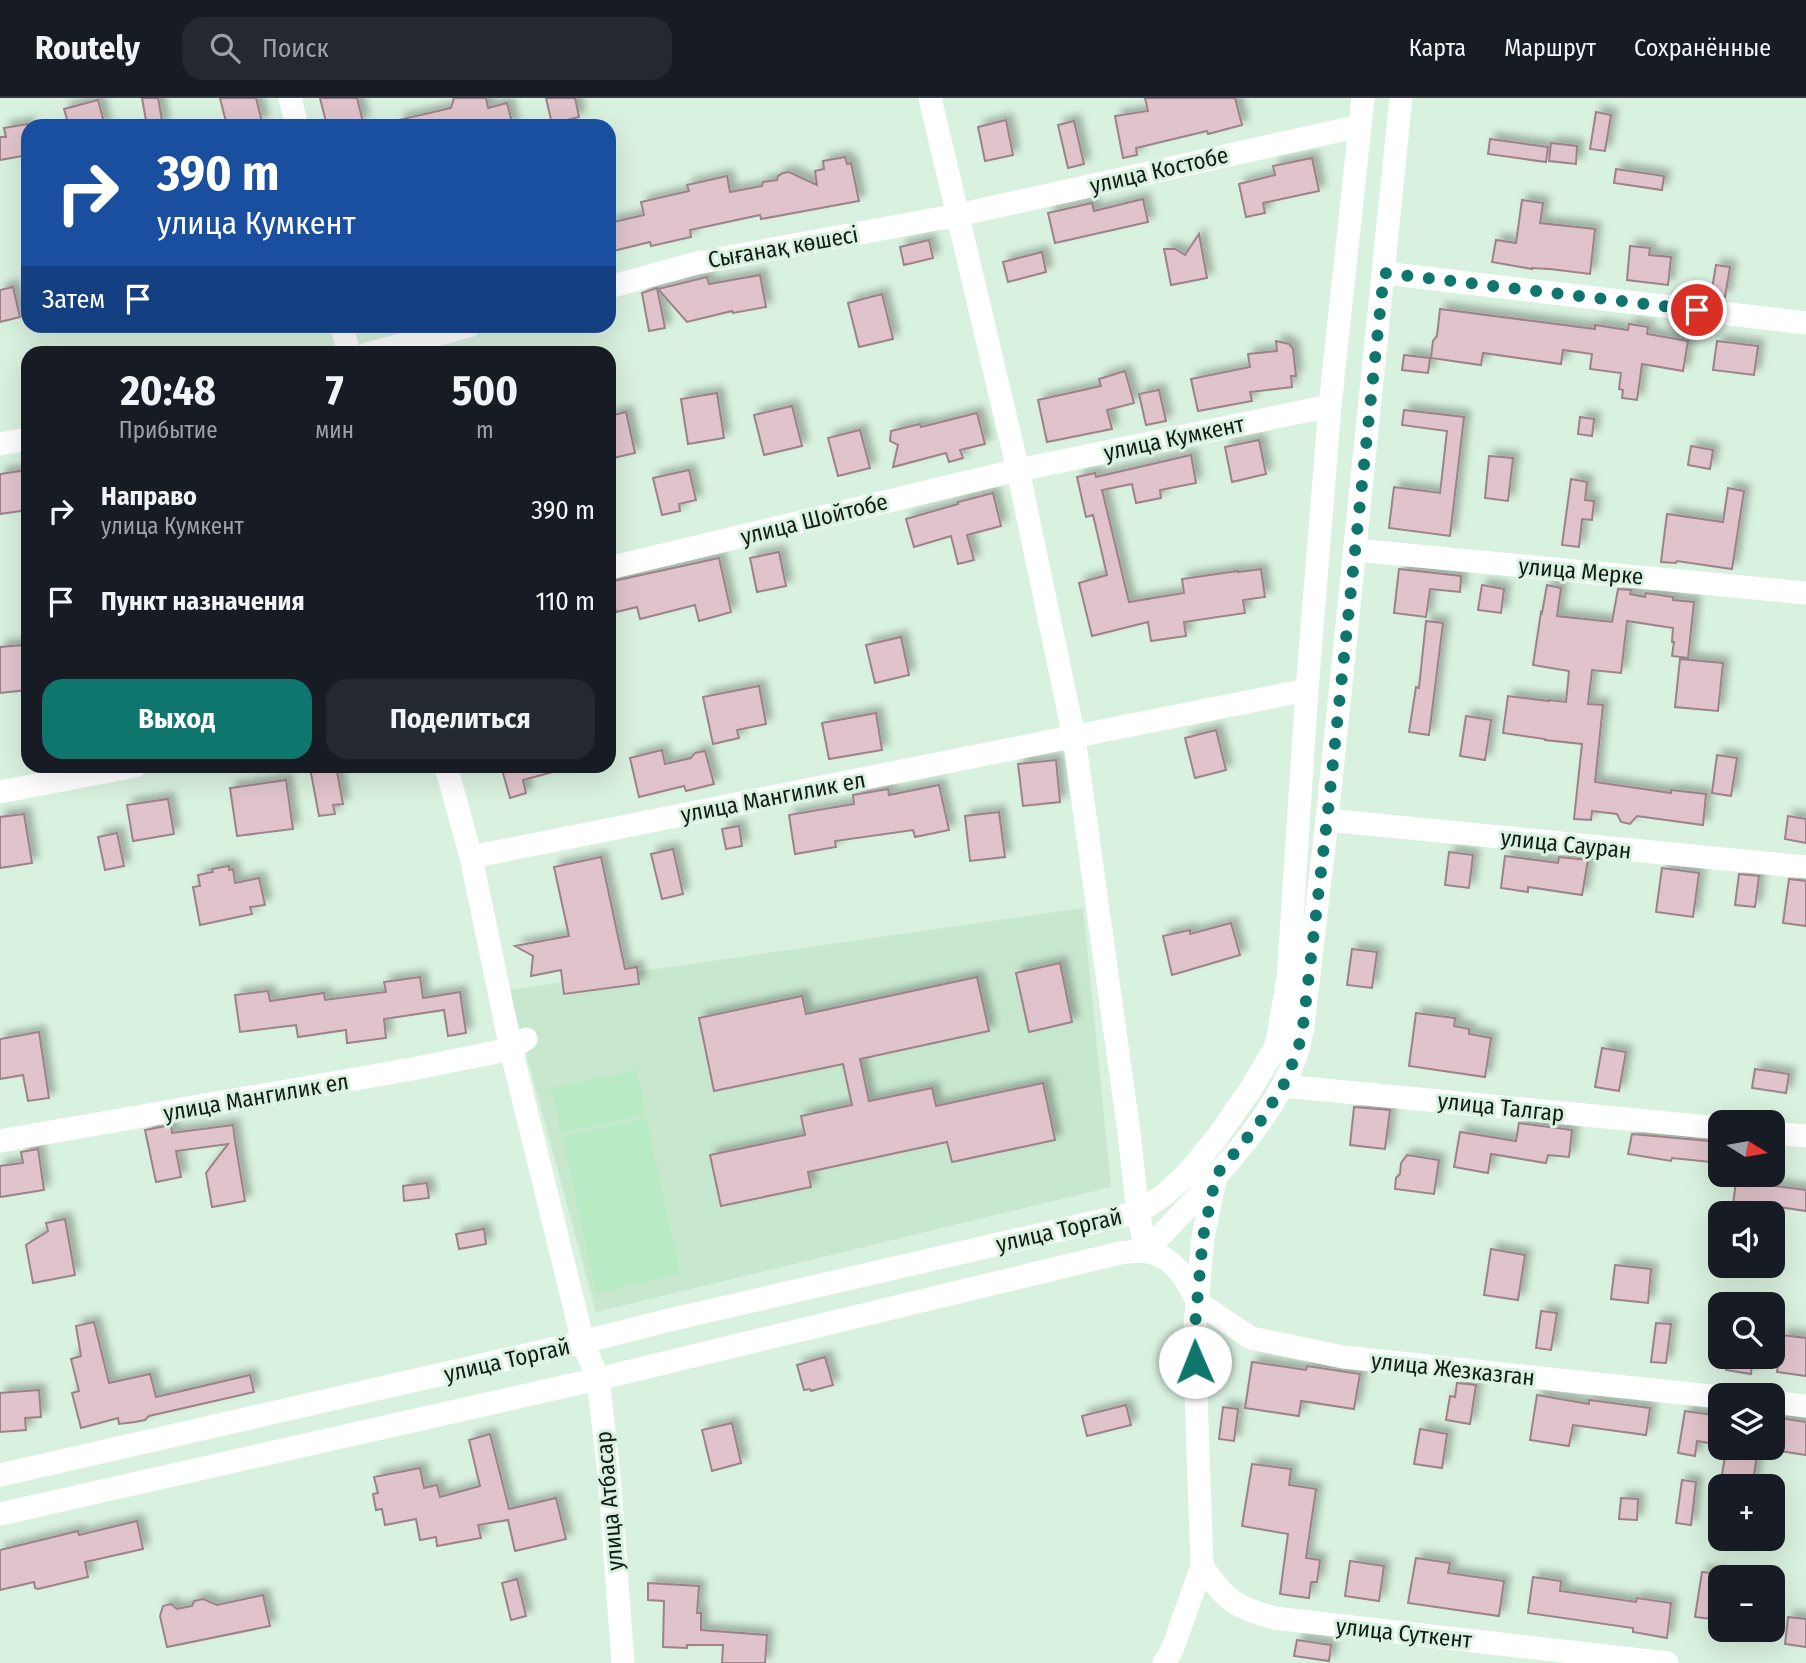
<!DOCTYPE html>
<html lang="ru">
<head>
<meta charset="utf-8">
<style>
	:root { --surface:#171b24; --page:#242831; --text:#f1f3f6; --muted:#9ea1a6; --line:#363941; --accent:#0f766e }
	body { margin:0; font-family:"Fira Sans Condensed",sans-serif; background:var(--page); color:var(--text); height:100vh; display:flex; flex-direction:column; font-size:26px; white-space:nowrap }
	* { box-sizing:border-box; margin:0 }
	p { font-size:23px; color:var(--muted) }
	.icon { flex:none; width:38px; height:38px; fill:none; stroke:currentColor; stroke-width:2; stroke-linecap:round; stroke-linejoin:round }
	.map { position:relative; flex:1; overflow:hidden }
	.details { position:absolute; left:21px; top:248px; width:595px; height:427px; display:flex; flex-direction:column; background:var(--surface); border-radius:21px; box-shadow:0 7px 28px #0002 }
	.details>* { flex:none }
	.banner { position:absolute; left:21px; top:21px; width:595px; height:214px; border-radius:21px; box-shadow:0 7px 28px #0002; background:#1a4fa0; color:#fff; overflow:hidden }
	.needle { width:46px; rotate:101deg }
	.fabs { position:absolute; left:1708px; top:1012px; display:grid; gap:14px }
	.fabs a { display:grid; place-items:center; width:77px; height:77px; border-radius:14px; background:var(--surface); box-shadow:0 7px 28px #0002; font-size:35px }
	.pin { position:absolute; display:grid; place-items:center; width:60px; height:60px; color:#fff; margin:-30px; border:4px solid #fff; border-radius:50%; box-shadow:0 2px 7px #0007 }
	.me { position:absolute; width:77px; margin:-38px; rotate:359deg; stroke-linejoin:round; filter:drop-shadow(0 0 5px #0008) }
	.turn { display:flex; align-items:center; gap:24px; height:147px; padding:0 21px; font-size:32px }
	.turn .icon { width:91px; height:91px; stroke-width:2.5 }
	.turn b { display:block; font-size:49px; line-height:60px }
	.then { display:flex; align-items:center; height:66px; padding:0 21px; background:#0003; gap:14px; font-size:26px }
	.eta { display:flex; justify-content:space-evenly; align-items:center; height:119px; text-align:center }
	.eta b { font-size:42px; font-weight:700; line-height:49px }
	.action { display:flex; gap:14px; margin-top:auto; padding:14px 21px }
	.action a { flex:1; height:80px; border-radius:21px; background:var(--accent); color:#fff; font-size:28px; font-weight:700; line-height:80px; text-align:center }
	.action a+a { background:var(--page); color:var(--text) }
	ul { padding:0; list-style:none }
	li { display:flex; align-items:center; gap:21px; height:91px; padding:0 21px }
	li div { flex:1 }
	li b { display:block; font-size:26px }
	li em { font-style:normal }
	header { display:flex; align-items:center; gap:42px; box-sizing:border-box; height:98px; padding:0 35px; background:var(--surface); border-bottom:2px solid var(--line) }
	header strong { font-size:33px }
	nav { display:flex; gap:38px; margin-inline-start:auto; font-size:24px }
	.search { width:490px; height:63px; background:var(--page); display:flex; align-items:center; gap:18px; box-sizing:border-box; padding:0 24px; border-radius:21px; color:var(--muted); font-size:26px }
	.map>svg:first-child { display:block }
</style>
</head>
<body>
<header>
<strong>Routely</strong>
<div class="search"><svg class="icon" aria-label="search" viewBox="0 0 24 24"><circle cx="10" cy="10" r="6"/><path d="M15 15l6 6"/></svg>Поиск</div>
<nav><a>Карта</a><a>Маршрут</a><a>Сохранённые</a></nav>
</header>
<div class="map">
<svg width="1806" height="1565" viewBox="0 0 1806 1565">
	<defs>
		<filter id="shadow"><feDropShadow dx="6" dy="-6" stdDeviation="3.5" flood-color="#0004"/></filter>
	</defs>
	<rect width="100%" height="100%" fill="#d9f1df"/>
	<path fill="#c8e7cf" d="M1083,810L1111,1089L596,1214L509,892Z"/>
	<path fill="#b8eac4" d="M637,972L646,1017L561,1035L551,990Z
		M646,1020L680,1176L596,1195L562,1038Z"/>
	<path fill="#e1c4cb" stroke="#9d8289" stroke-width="2" filter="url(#shadow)" d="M142,0H158L163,28H147Z
		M220,0H256L262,24L246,28H227Z
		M320,0H357L363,24L349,28H327Z
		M454,0H486L488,10L507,5L513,28H400L399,22L451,10Z
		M546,0H575L579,19L552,26Z
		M1145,0H1235L1242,27L1208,36L1207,33L1136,50L1137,57L1123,60L1115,18L1148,13Z
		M98,2L105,28H69L64,11Z
		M1596,14L1611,17L1605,53L1590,51Z
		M1006,22L1013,57L985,63L978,29Z
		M1074,23L1084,66L1068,70L1058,27Z
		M28,26V57L0,62V39H6L4,30Z
		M1490,41L1548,49L1546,64L1488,56Z
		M1551,45L1577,48L1576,66L1549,63Z
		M845,59L847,66L851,65L859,103L761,121L760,117L690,132L691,139L651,148L650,144L609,154V125L644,117L641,104L689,93L687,87L727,78L730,94L762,88L763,84L777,82L778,78L783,75L789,74L817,87L815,73L824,71L823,63Z
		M1312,60L1319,93L1263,105L1265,115L1246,119L1239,86L1275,77L1273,68Z
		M1616,71L1664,78L1662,92L1614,85Z
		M1143,101L1148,124L1055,145L1048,115L1092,105L1094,113Z
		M1522,102L1543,105L1540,125L1595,131L1590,176L1550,171L1532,170V171L1492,164L1496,142L1516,145Z
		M1199,136L1207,180L1171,187L1164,151H1175L1185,157Z
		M929,142L933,160L904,167L900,149Z
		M1630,148L1650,150L1649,157L1671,159L1668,187L1627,182Z
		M1042,154L1046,174L1008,184L1003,164Z
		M1716,167L1730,169L1725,199L1711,197Z
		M760,177L766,209L733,215L732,213L687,224L658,191L707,179L709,186Z
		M13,189L20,219L0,224V192Z
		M657,190L665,230L649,233L642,195Z
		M882,196L893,241L859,249L848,205Z
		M1440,211L1595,231V227L1628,232L1629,226L1648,229L1647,236L1688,243L1683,273L1642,266L1637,302L1622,300L1623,292L1619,291L1621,275L1590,271L1592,256L1563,252L1561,266L1483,255L1481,267L1431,260L1433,243L1437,238Z
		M1276,243L1289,246L1293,251L1296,278H1291L1292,289L1250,294L1252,303L1198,313L1191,281L1250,269L1248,256L1277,253Z
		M1717,243L1758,248L1754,277L1713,272Z
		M1404,257L1430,260L1428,275L1402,272Z
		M1125,273L1134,305L1107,312L1112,331L1047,344L1038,302L1101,288L1099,281Z
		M1159,292L1166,323L1146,327L1139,296Z
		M717,295L724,340L688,346L681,301Z
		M792,308L802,348L764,357L754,317Z
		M1404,312L1464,319L1450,438L1389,430L1394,389L1440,395L1447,333L1402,327Z
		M626,314L635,355L609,361V318Z
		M977,315L985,346L960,352L963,360L949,364L946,355L893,369L898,347L890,343L891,333L920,326L921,329Z
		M1580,319L1594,321L1592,338L1578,336Z
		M860,332L870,370L838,378L828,340Z
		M1259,342L1266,376L1232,384L1225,349Z
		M1691,348L1713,352L1710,371L1688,367Z
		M1191,357L1196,385L1160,392L1161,400L1136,405L1132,386L1102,392L1129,504L1184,495L1182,481L1238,473V474L1261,471L1265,499L1243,502L1245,515L1184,524L1186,538L1151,543L1148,524L1092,538L1079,485L1107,477L1093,417L1086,419L1077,379L1095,375L1096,379Z
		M1489,358L1513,360L1508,403L1485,400Z
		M28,372V412L0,416V376Z
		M689,372L696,402L679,406L680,413L662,417L653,380Z
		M1571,381L1587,384L1585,402L1594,403L1592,422L1582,421L1579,449L1562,447Z
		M1728,390L1744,393L1732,471L1677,463L1676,465L1661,464L1667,416L1723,424Z
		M993,395L1001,428L967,437L974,462L958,466L951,438L914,449L906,421L958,406V404Z
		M779,454L786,488L757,494L750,460Z
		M719,460L731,514L699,523L695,507L640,521L637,509L616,514L609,484Z
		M1399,471L1461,478L1460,494L1430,491L1426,519L1394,515Z
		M1482,487L1504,491L1501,515L1478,512Z
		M1547,487L1561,490L1557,518L1612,524L1618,491L1631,492L1630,496L1645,499L1646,495L1673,499V502L1694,504L1688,560L1672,558L1674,544H1672L1673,530L1627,523L1621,575L1592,572L1588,606L1603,607L1595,684L1671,695V692L1706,696L1703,727L1637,718L1630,726L1621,724L1617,716L1592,713L1591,722L1574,721L1582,646L1545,642V641L1503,635L1508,598L1549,603V602L1566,604L1569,573L1533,567L1541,514L1542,515Z
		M1426,523L1443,525L1429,637L1409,634L1416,589L1419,590Z
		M901,539L909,577L875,585L866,547Z
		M24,547L28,592L0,595V549Z
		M1680,561L1723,565L1718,613L1675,609Z
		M759,588L766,626L737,632L739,640L713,646L703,599Z
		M876,615L882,652L829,661L822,625Z
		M1466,618L1491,622L1485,662L1460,658Z
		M1216,632L1226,672L1195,680L1185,640Z
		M662,652L665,666L691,660L695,655L705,653L714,686L686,693L684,688L639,699L630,660Z
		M1717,657L1737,660L1731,698L1712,695Z
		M1056,662L1060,704L1023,708L1018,666Z
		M321,668H336L343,706L333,707L335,716L319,718L310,670Z
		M501,668H553V674L523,682L526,695L510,700Z
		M286,682L293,731L237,738L230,690Z
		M939,687L949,732L915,739L913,732L835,743L836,749L795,756L789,717L854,706L853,697L888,691L889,697Z
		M168,701L174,736L133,743L127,707Z
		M999,714L1005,759L970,763L965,718Z
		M24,716L32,765L0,770V719Z
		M1788,718L1806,721V745L1785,741Z
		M739,728L742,748L726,751L722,731Z
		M117,735L124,768L105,772L98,739Z
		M673,751L683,796L662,801L651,756Z
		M1449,754L1473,757L1469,790L1445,787Z
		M1505,758L1558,765L1559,759L1588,762L1582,797L1528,789V794L1501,790Z
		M601,759L625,871L637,869L639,886L564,896L561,872L531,878L533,858L515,848L569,838L554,769Z
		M229,768V772L233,771L235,785L259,780L265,807L250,809L252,816L200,827L193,789L200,788L198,777L213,774L212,771Z
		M1662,770L1699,775L1693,819L1656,814Z
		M1739,776L1759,778L1755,809L1735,807Z
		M1789,781L1806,783V828L1783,825Z
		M1231,825L1240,857L1172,877L1163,838L1190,832V836Z
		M1352,851L1377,854L1372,890L1347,887Z
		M1060,865L1072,924L1029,934L1016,875Z
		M420,879L423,900L460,894L466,935L448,938L444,912L384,921L386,940L347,945L346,932L298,939L296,927L240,934L235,897L268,893L270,903L324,895L325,902L386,894L384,884Z
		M977,879L989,933L860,961L869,1003L932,990L936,1008L1043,985L1055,1042L952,1064L947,1044L808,1074L811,1089L721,1108L710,1057L805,1037L801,1018L852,1007L843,966L714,993L699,920L802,898L806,916Z
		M1416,915L1455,920L1454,928L1469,931V936L1491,940L1485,979L1409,968Z
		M39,934L49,1000L28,1003L23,977L0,981V941Z
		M1602,950L1626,954L1619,993L1595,989Z
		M1755,971L1789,976L1786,995L1752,990Z
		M1354,1009L1390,1012L1385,1051L1350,1047Z
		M1519,1025L1572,1032L1569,1059L1548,1057L1546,1065L1491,1056L1488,1075L1454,1069L1460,1034L1516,1043Z
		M171,1027L172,1035L233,1027L235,1043L245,1103L212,1109L206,1075L228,1046L176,1053L181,1079L156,1084L145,1032Z
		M1632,1036L1720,1044V1065L1672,1060L1671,1063L1628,1056Z
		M38,1051L44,1092L0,1099V1068L23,1065L21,1054Z
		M1407,1057L1439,1062L1434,1096L1395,1091L1396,1080L1400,1076L1401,1065Z
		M1736,1083L1806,1092V1113L1779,1109L1778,1115H1732Z
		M427,1085L429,1100L404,1103L403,1088Z
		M65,1121L75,1177L33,1185L26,1147L48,1133L46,1125Z
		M484,1131L486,1146L459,1151L456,1136Z
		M1491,1151L1525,1157L1518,1202L1484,1197Z
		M1615,1167L1651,1171L1648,1205L1611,1201Z
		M1541,1213L1557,1215L1551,1252L1536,1250Z
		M94,1224L109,1285L150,1276L156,1299L250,1277L254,1294L149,1318L145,1322L135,1324L119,1326L118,1320L81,1330L72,1295L79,1293L71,1261L81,1258L76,1228Z
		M1656,1225L1671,1226L1666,1265L1651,1264Z
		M1782,1237L1806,1240V1278L1777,1274Z
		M1729,1258H1753L1751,1276L1726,1272Z
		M825,1259L833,1287L811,1293L810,1291L804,1292L797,1267Z
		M1252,1264L1306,1272L1307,1268L1360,1276L1354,1311L1301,1303L1299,1318L1245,1310Z
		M1457,1285L1476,1287L1470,1326L1446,1322L1450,1298L1455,1299Z
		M39,1292L41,1319L25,1320L26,1332L0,1334V1295Z
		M1537,1297L1589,1306V1302L1650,1310L1646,1337L1573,1327L1569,1348L1530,1342Z
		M1126,1307L1131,1327L1087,1338L1082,1318Z
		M1223,1309L1238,1311L1234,1343L1219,1341Z
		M1685,1313L1720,1318V1347L1697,1343L1695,1358L1678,1355Z
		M1773,1319L1806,1324V1357L1773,1352Z
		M732,1325L741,1365L712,1373L702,1332Z
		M1420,1331L1447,1336L1442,1370L1414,1366Z
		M490,1336L509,1411L556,1400L566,1441L515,1453L508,1422L478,1427L481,1440L437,1448L436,1439L420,1442L416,1421L385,1427L382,1411L376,1412L373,1396L378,1395L374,1379L420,1370L424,1390L437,1387L440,1399L480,1388L469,1342Z
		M1726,1353L1757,1358L1752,1388H1720Z
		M1252,1366L1291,1371L1289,1387L1316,1391L1306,1460L1320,1462L1317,1484H1311L1309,1500L1280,1496L1288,1436L1242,1428Z
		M1682,1382L1696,1384L1691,1427L1676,1425Z
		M1621,1400L1638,1401L1637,1422L1619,1421Z
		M137,1423L143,1451L85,1464L88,1479L38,1491L35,1490L34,1484L0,1492V1452L78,1433L79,1437Z
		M1416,1460L1450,1465L1448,1475L1504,1483L1499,1518L1408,1505Z
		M1350,1463L1384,1468L1379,1503L1345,1498Z
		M1702,1474L1720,1476V1522L1695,1519Z
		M1533,1479L1561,1483L1560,1493L1636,1504L1637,1500L1671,1505L1667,1540L1633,1534V1530L1528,1515Z
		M517,1481L526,1518L511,1522L502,1485Z
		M648,1485L699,1488L697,1515H701V1532L767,1537L765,1565H722L723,1547H687V1550L663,1549L664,1503L648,1502Z
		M263,1497L270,1528L167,1549L160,1518L163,1508L171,1506L177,1511L192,1508L194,1503L203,1501L217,1507Z
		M1788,1519L1806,1521V1549L1785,1546Z
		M1297,1542L1331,1547L1329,1563L1294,1558Z"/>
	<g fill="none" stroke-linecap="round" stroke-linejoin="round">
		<path stroke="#fff" stroke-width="23" d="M290,0L297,28
			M930,0L1018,372L1074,639L1129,1035L1138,1114L1146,1153
			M1384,175L1806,225
			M609,189L697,165L958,117L1360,28
			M342,228L349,256
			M367,256L469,228
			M0,346L28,341
			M1355,452L1806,495
			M609,470L1018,372L1330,308
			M446,668L471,759L511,951L583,1244L598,1281L609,1377L623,1565
			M0,694L135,668
			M1327,722L1806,769
			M471,759L1307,592
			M1283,988L1720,1030
			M1773,1035L1806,1038
			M0,1043L412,971L511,951L526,941
			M1146,1153C1197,1098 1274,1026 1297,954C1300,946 1301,936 1303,928L1327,722L1401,0
			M1197,1204L1251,1240L1343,1259L1720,1299
			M1773,1304L1806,1308
			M0,1377L583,1244L665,1223L1138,1114L1164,1097L1187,1076L1218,1038L1250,992L1276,949L1288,881L1307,592L1330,308L1363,0
			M0,1416L598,1281L1120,1155C1129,1154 1140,1152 1148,1154C1174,1159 1187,1181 1197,1204
			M1202,1468C1225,1502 1235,1509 1274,1520L1667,1565
			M1164,1565L1172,1552L1202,1468L1194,1239L1203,1139L1216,1077"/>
	</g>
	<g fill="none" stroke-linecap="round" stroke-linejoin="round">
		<path stroke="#0f766e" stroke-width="12" stroke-dasharray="0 21.6" d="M1195,1264L1194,1239L1203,1139L1216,1077L1258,1027L1283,988L1298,952L1303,928L1327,722L1384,175L1697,212"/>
	</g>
	<g text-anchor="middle" stroke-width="6" stroke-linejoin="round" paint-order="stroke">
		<g font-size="23" fill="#141c16" stroke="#d9f1df">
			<text transform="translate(1159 72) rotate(-13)" y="8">улица Костобе</text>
			<text transform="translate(783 149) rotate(-10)" y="8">Сығанақ көшесі</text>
			<text transform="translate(1174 340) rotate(-12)" y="8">улица Кумкент</text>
			<text transform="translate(814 421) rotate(-14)" y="8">улица Шойтобе</text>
			<text transform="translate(1581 473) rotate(5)" y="8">улица Мерке</text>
			<text transform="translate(773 699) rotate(-11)" y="8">улица Мангилик ел</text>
			<text transform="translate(1566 746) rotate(6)" y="8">улица Сауран</text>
			<text transform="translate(256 999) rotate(-10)" y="8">улица Мангилик ел</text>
			<text transform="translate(1501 1009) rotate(6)" y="8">улица Талгар</text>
			<text transform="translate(1059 1132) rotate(-13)" y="8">улица Торгай</text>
			<text transform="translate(507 1262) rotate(-13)" y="8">улица Торгай</text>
			<text transform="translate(1453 1271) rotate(6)" y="8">улица Жезказган</text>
			<text transform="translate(609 1403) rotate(-95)" y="8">улица Атбасар</text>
			<text transform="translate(1404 1535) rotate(6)" y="8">улица Суткент</text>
		</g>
	</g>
</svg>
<div class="fabs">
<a><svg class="needle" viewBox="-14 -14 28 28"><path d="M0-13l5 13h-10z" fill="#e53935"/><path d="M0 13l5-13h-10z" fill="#9ea1a6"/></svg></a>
<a><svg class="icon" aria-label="sound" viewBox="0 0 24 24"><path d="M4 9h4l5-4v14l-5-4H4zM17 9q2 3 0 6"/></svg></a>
<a><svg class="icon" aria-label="search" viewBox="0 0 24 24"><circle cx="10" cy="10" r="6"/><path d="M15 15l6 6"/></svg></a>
<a><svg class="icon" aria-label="layers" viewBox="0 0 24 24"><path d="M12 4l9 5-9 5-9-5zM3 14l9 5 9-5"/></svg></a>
<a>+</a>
<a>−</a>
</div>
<div class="pin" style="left:1697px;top:212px;background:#d93025"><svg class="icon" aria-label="arrive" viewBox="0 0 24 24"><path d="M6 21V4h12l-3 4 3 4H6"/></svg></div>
<svg class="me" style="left:1195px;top:1264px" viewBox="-20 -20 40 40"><circle r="19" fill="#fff"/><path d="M0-13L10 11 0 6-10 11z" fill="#0f766e"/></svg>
<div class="banner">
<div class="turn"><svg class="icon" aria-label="right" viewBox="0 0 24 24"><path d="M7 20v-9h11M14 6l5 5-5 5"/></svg><div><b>390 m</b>улица Кумкент</div></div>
<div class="then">Затем<svg class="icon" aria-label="arrive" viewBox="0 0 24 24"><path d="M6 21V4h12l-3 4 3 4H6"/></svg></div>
</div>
<section class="details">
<div class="eta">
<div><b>20:48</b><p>Прибытие</p></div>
<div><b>7</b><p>мин</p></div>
<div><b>500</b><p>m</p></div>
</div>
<ul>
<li><svg class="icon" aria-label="right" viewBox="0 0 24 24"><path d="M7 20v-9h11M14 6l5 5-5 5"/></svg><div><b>Направо</b><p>улица Кумкент</p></div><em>390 m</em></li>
<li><svg class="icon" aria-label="arrive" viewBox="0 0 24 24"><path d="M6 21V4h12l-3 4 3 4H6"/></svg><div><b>Пункт назначения</b></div><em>110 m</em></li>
</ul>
<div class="action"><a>Выход</a><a>Поделиться</a></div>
</section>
</div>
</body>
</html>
